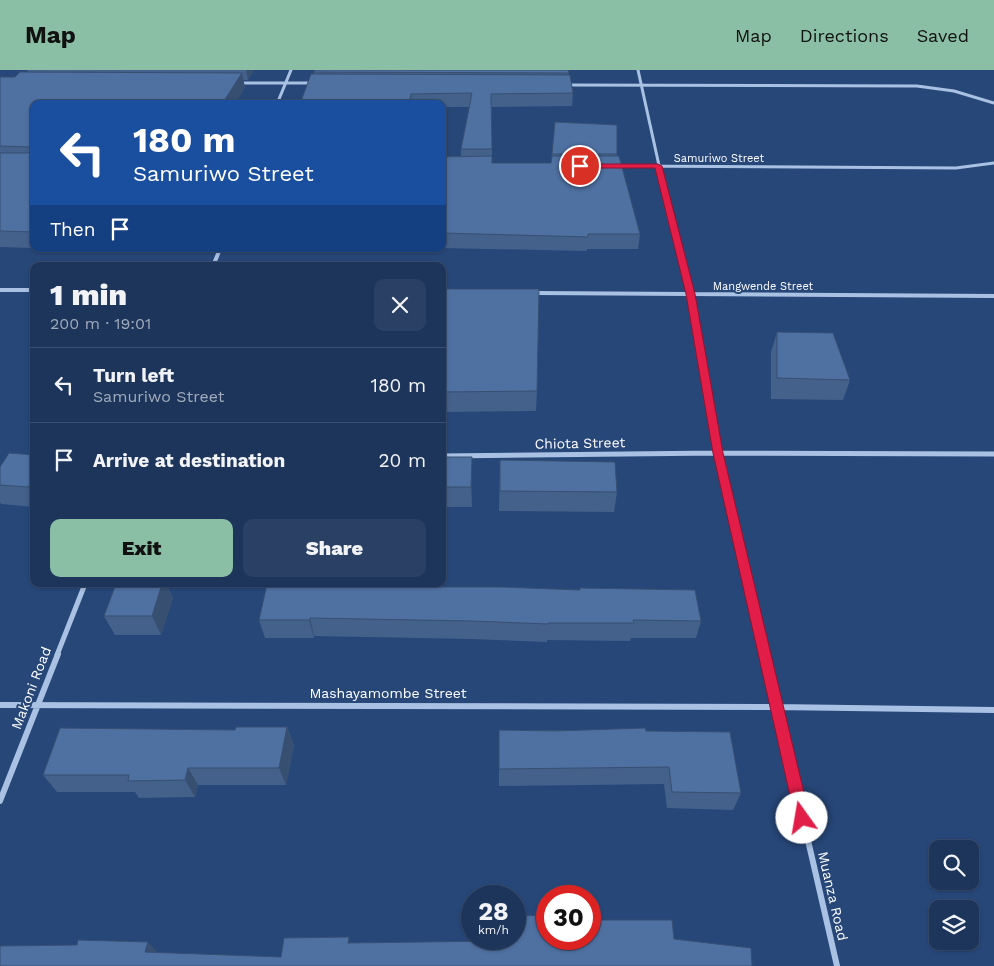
<!DOCTYPE html>
<html lang="en">
<head>
<meta charset="utf-8">
<style>
	:root { --surface:#1d355b; --page:#2a4064; --text:#f1f3f6; --muted:#a0abbb; --line:#3b5071; --accent:#8abfa5 }
	body { margin:0; font-family:"Work Sans",sans-serif; background:var(--page); color:var(--text); height:100vh; display:flex; flex-direction:column; font-size:19px; white-space:nowrap }
	* { box-sizing:border-box; margin:0 }
	p { font-size:16px; color:var(--muted) }
	.icon { flex:none; width:28px; height:28px; fill:none; stroke:currentColor; stroke-width:2; stroke-linecap:round; stroke-linejoin:round }
	.map { position:relative; flex:1; overflow:hidden }
	.sheet { position:absolute; left:30px; top:192px; width:416px; height:325px; display:flex; flex-direction:column; background:var(--surface); border-radius:10px; box-shadow:0 1px 4px #0004,0 0 0 1px var(--line) }
	.sheet>* { flex:none }
	.top-card { position:absolute; left:30px; top:30px; width:416px; height:152px; border-radius:10px; box-shadow:0 1px 4px #0004,0 0 0 1px var(--line); background:#1a4fa0; color:#fff; overflow:hidden }
	.buttons { position:absolute; left:929px; top:770px; display:grid; gap:10px }
	.buttons a { display:grid; place-items:center; width:50px; height:50px; border-radius:10px; background:var(--surface); box-shadow:0 1px 4px #0004,0 0 0 1px var(--line); font-size:25px }
	.speed { position:absolute; left:461px; top:815px; display:flex; gap:10px; font-size:25px; font-weight:700; text-align:center }
	.speed>* { display:grid; place-content:center; width:65px; height:65px; border-radius:50%; background:var(--surface); box-shadow:0 1px 4px #0004,0 0 0 1px var(--line); line-height:1 }
	.speed small { font-size:12px; font-weight:400 }
	.speed .limit { border:8px solid #d22; background:#fff; color:#111 }
	.pin { position:absolute; display:grid; place-items:center; width:42px; height:42px; color:#fff; margin:-21px; border:2px solid #fff; border-radius:50%; box-shadow:0 1px 5px #0007 }
	.me { position:absolute; width:55px; margin:-28px; rotate:347deg; stroke-linejoin:round; filter:drop-shadow(0 0 4px #0008) }
	.turn { display:flex; align-items:center; gap:18px; height:105px; padding:0 20px; font-size:22px }
	.turn .icon { width:65px; height:65px; stroke-width:2.5 }
	.turn b { display:block; font-size:35px; line-height:42px }
	.then { display:flex; align-items:center; height:48px; padding:0 20px; background:#0003; gap:10px; font-size:19px }
	.round { display:grid; place-items:center; flex:none; width:52px; height:52px; border-radius:10px; background:var(--page) }
	.summary { display:flex; align-items:center; justify-content:space-between; height:85px; padding:0 20px }
	h1 { font-size:30px; font-weight:800; line-height:38px }
	.action { display:flex; gap:10px; margin-top:auto; padding:10px 20px }
	.action a { flex:1; height:58px; border-radius:10px; background:var(--accent); color:#111; font-size:20px; font-weight:800; line-height:58px; text-align:center }
	.action a+a { background:var(--page); color:var(--text) }
	ul { padding:0; list-style:none }
	li { display:flex; align-items:center; gap:15px; height:75px; padding:0 20px; border-top:1px solid var(--line) }
	li div { flex:1 }
	li b { display:block; font-size:19px }
	li em { font-style:normal }
	header { display:flex; align-items:center; gap:30px; box-sizing:border-box; height:70px; padding:0 25px; background:var(--accent); color:#111 }
	header strong { font-size:24px }
	nav { display:flex; gap:28px; margin-inline-start:auto; font-size:18px }
	.map>svg:first-child { display:block }
</style>
</head>
<body>
<header>
<strong>Map</strong>
<nav><a>Map</a><a>Directions</a><a>Saved</a></nav>
</header>
<div class="map">
<svg width="994" height="896" viewBox="0 0 994 896">
	<rect width="100%" height="100%" fill="#274779"/>
	<g fill="none" stroke-linecap="round" stroke-linejoin="round">
		<path stroke="#a9c1e3" stroke-width="3" d="M638,0L671,150
			M238,13H314
			M565,15L917,16L954,21L994,33
			M277,34L291,0
			M617,96L956,98L994,93"/>
		<path stroke="#a9c1e3" stroke-width="4" d="M671,149L690,224L711,341
			M213,196L220,179
			M0,220H34
			M535,223L994,226"/>
		<path stroke="#a9c1e3" stroke-width="5" d="M710,340L718,383L765,585
			M442,386L718,383L994,384
			M57,585L85,514"/>
		<path stroke="#a9c1e3" stroke-width="6" d="M765,584L837,896
			M0,635L776,637L994,640
			M0,731L58,584"/>
	</g>
	<path fill="#44618b" d="M27,0H254L248,10H243L245,17L235,34H34V178L0,177V7H15L28,2Z
		M314,2L569,3L568,5L573,23L572,36L492,37V93H551L555,52L617,55V86L640,164L638,179H587V181L442,178V87L461,86V79L470,37H442V34H300L314,4Z
		M442,222L537,321L536,341L443,342V339H442Z
		M777,262L850,310L843,330L771,329V282Z
		M34,385V437L1,434L0,432V397Z
		M442,387H472V437H442Z
		M500,390L617,422L614,442L499,441Z
		M116,514H166L173,528L161,565H115L104,546Z
		M392,517L580,520V518L701,551L696,568H631L630,571L547,570V572L471,569L314,566V568H265L259,550Z
		M287,657L294,675L286,715H198L195,727L139,728L135,722H57L43,705L235,660Z
		M499,660L646,661L741,723L733,740L667,738L664,714L499,716Z"/>
	<path fill="#374f71" d="M246,0H254L248,10Z
		M242,3L245,17L235,34H222Z
		M411,24L412,34H409Z
		M472,387V437L471,417Z
		M34,408V426L28,417Z
		M162,514H166L173,528L161,565L152,546Z
		M310,548L314,566V568L309,550Z
		M287,657L294,675L286,715L279,698Z
		M188,698L198,715L195,727L185,710Z
		M148,872L160,885L145,882Z"/>
	<path fill="#4f71a2" stroke="#374f71" d="M315,0H568L569,3L314,2Z
		M20,2L242,3L222,34H34V162L0,161V83H28L31,81L30,77L0,76V7H15Z
		M311,4L570,5L573,23L491,24L492,79H461L472,23L411,24L409,34H300Z
		M555,52L617,55V84H552Z
		M492,86V93H551L552,86H619L640,164H588V167L442,163V87Z
		M446,219H539L537,321L442,322V222H446Z
		M777,262L833,263L850,310L777,308Z
		M9,383L34,385V408L28,417L0,415V397Z
		M442,387H472L471,417H442Z
		M500,390L615,392L617,422L500,421Z
		M116,514H162L152,546H104Z
		M267,514H306L392,517H501L580,520V518L695,520L701,551L633,550L634,553H548V554L471,551L310,548L309,550H259Z
		M236,657H287L279,698H188L185,710L128,711L129,705H43L60,658L235,660Z
		M645,658L646,661L730,662L741,723L672,722L669,697L499,699V660L555,661Z
		M548,845V869H590V850H672L674,869L751,878L752,896H0V876L77,875L78,870L148,872L145,882L281,887L284,868L349,867L348,873L497,871V869H515V846Z"/>
	<path fill="#e11d48" stroke="#92132f" d="M577,94H658L662,96L695,224L723,383L810,748L807,753L802,755L797,753L795,748L713,383L686,224L655,98H580L577,97Z"/>
	<g text-anchor="middle" stroke-width="4" stroke-linejoin="round" paint-order="stroke">
		<g font-size="11" fill="#fff" stroke="#274779">
			<text x="719" y="92">Samuriwo Street</text>
			<text x="763" y="220">Mangwende Street</text>
		</g>
		<g font-size="14" fill="#fff" stroke="#274779">
			<text transform="translate(580 373) rotate(-1)" y="5">Chiota Street</text>
			<text transform="translate(31 618) rotate(-69)" y="5">Makoni Road</text>
			<text x="388" y="628">Mashayamombe Street</text>
			<text transform="translate(833 826) rotate(77)" y="5">Muanza Road</text>
		</g>
	</g>
</svg>
<div class="buttons">
<a><svg class="icon" aria-label="search" viewBox="0 0 24 24"><circle cx="10" cy="10" r="6"/><path d="M15 15l6 6"/></svg></a>
<a><svg class="icon" aria-label="layers" viewBox="0 0 24 24"><path d="M12 4l9 5-9 5-9-5zM3 14l9 5 9-5"/></svg></a>
</div>
<div class="speed"><div>28<small>km/h</small></div><div class="limit">30</div></div>
<div class="pin" style="left:580px;top:96px;background:#d93025"><svg class="icon" aria-label="arrive" viewBox="0 0 24 24"><path d="M6 21V4h12l-3 4 3 4H6"/></svg></div>
<svg class="me" style="left:802px;top:748px" viewBox="-20 -20 40 40"><circle r="19" fill="#fff"/><path d="M0-13L10 11 0 6-10 11z" fill="#e11d48"/></svg>
<div class="top-card">
<div class="turn"><svg class="icon" aria-label="left" viewBox="0 0 24 24"><path d="M17 20v-9H6M10 6l-5 5 5 5"/></svg><div><b>180 m</b>Samuriwo Street</div></div>
<div class="then">Then<svg class="icon" aria-label="arrive" viewBox="0 0 24 24"><path d="M6 21V4h12l-3 4 3 4H6"/></svg></div>
</div>
<section class="sheet">
<div class="summary"><div><h1>1 min</h1><p>200 m · 19:01</p></div><a class="round"><svg class="icon" aria-label="close" viewBox="0 0 24 24"><path d="M6 6l12 12M18 6L6 18"/></svg></a></div>
<ul>
<li><svg class="icon" aria-label="left" viewBox="0 0 24 24"><path d="M17 20v-9H6M10 6l-5 5 5 5"/></svg><div><b>Turn left</b><p>Samuriwo Street</p></div><em>180 m</em></li>
<li><svg class="icon" aria-label="arrive" viewBox="0 0 24 24"><path d="M6 21V4h12l-3 4 3 4H6"/></svg><div><b>Arrive at destination</b></div><em>20 m</em></li>
</ul>
<div class="action"><a>Exit</a><a>Share</a></div>
</section>
</div>
</body>
</html>
